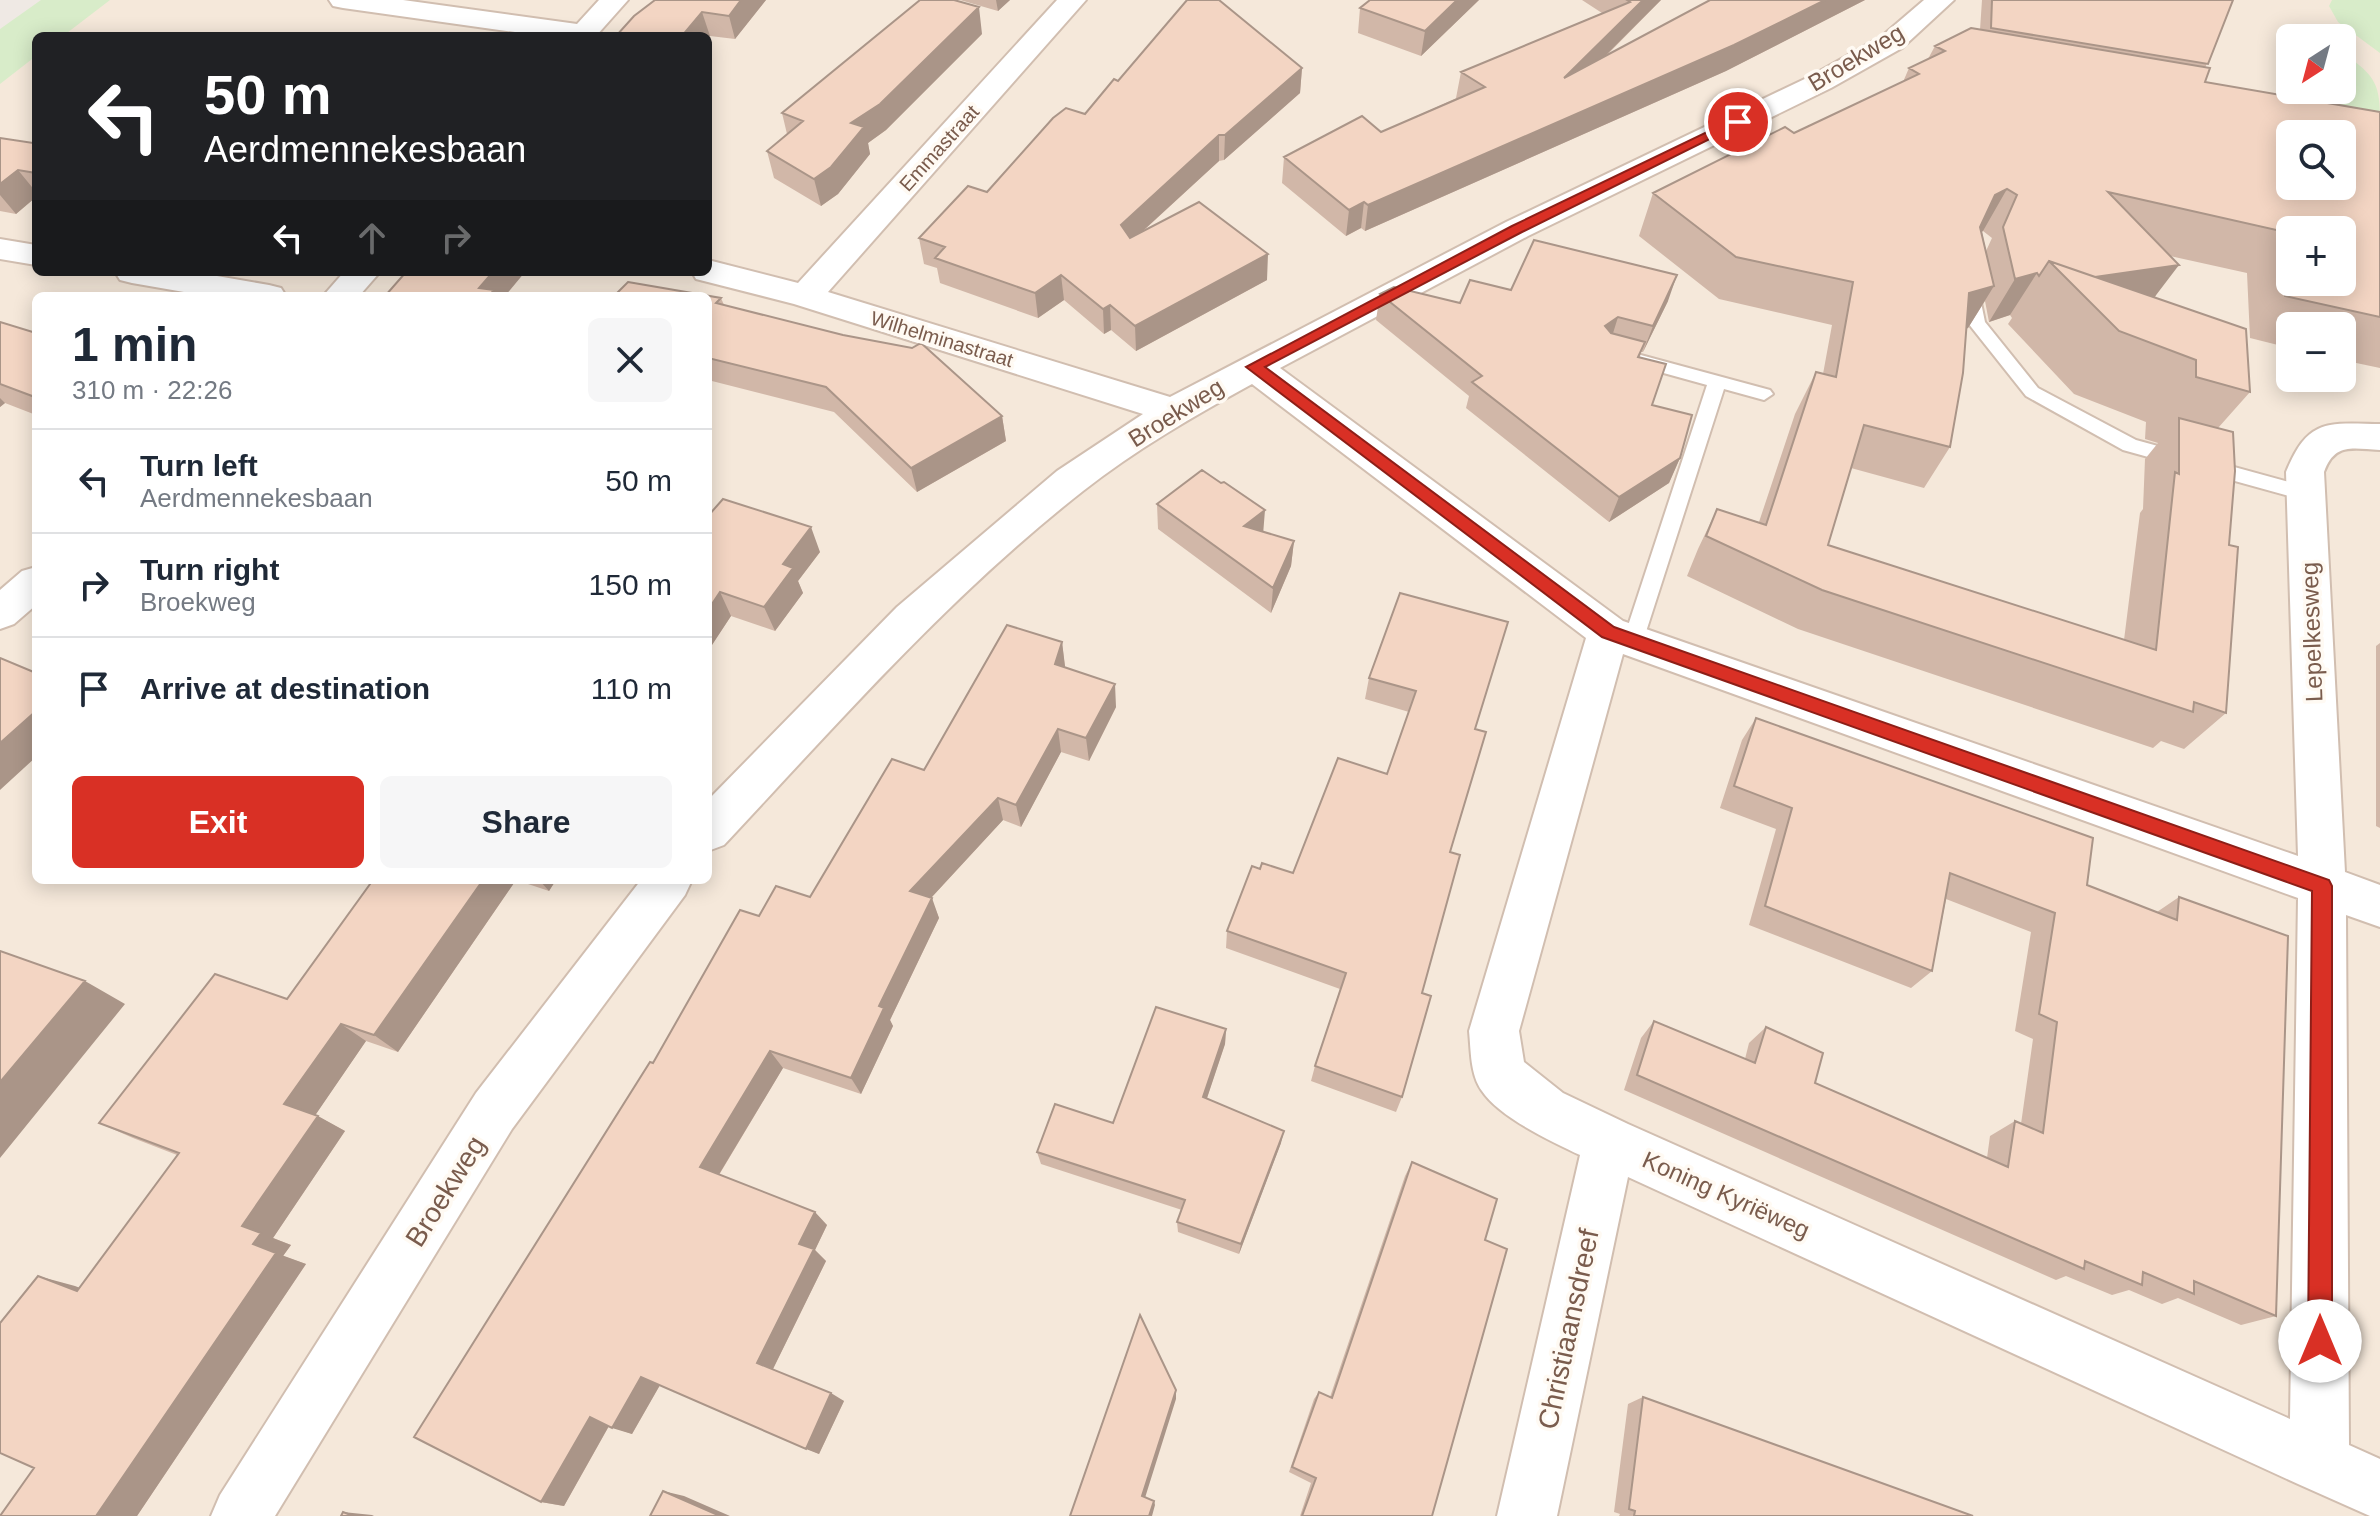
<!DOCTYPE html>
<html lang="en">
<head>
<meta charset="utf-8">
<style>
	:root { --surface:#fff; --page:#f6f6f7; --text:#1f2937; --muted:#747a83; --line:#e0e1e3; --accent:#d93025 }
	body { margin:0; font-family:Helvetica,sans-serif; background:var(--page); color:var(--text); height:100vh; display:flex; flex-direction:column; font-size:30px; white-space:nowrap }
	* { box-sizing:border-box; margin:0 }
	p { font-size:26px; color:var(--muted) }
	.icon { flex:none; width:44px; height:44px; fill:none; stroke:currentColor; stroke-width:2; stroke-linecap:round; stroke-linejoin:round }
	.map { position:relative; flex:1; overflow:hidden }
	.sheet { position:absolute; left:32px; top:292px; width:680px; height:592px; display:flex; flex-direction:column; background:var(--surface); border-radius:12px; box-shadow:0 4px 20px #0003 }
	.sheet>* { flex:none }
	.banner { position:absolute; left:32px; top:32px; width:680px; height:244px; border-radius:12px; box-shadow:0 4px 20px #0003; background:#202124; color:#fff; overflow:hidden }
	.needle { width:52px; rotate:216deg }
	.buttons { position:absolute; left:2276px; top:24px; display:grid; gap:16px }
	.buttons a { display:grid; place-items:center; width:80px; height:80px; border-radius:12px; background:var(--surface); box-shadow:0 4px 20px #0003; font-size:40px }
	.pin { position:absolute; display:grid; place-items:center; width:68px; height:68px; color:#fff; margin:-34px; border:4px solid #fff; border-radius:50%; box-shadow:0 2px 8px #0007 }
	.me { position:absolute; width:88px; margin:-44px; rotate:0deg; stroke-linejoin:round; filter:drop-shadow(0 0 6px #0008) }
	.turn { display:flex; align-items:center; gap:28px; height:168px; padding:0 40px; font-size:36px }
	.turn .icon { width:104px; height:104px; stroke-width:2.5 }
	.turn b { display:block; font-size:56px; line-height:68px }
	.lanes { display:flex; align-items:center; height:76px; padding:0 40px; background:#0003; justify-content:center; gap:40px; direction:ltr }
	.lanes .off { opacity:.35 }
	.round { display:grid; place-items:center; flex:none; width:84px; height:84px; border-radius:12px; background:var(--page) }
	.summary { display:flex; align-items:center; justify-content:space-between; height:136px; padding:0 40px }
	h1 { font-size:48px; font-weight:700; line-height:60px }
	.button { display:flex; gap:16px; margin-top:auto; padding:16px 40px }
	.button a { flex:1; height:92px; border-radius:12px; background:var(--accent); color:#fff; font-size:32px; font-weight:700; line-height:92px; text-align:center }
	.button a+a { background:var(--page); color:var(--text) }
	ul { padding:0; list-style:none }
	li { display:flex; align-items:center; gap:24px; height:104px; padding:0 40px; border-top:2px solid var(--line) }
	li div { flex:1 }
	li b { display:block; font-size:30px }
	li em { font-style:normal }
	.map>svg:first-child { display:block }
</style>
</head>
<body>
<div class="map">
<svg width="2380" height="1516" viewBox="0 0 2380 1516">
	<rect width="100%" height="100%" fill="#fdf6ec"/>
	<path fill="#f5e8da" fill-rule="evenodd" d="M90,0H2380V1516H0V65L36,39V272H708V36H40ZM2290,38H2342V90H2290ZM2290,134H2342V186H2290ZM2290,230H2342V282H2290ZM36,296H708V880H36ZM2290,326H2342V378H2290Z"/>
	<path fill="#efe9e4" d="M0,0H90L36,36L0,65Z"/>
	<path fill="#d8ecc9" d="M41,0H110L63,36H36V56L0,84V29Z
		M2332,0H2380V53L2338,22L2329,6Z
		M2342,51C2371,75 2380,78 2380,118L2298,105V90H2342Z"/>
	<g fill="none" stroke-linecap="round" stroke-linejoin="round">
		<g stroke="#d1beb0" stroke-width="4">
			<path id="service" d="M1970,283L1978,288L1985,322L2038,388L2136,440L2314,489L2317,494L2314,499L2307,501L2123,450L2026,396L1968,323L1962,288Z
				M1637,354L1770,390L1773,394L1764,400L1724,389L1643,641L1640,647H1626L1623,641L1707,385L1631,364L1628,360Z"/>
		</g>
		<g stroke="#d1beb0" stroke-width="4">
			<path id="minor" d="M329,0H403L577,24L599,0H628L596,36H543L343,8L333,6Z
				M1057,0H1086L828,292L1170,397L1506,222L1811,76L1882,36L1924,0H1954L1902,48L1831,88L1528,236L1280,368L1623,621L2298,856L2286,472C2308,418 2327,423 2380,424V450C2353,449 2335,442 2324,472L2345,872L2380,885V927L2346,915L2349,1445L2380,1459V1516H2370L2298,1484L1628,1177L1557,1516H1497L1580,1155C1552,1142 1499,1117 1482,1091C1470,1075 1471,1050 1469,1031L1586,638L1252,384C1194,416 1135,450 1083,491C950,595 839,722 724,845L708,851V800L897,607L1057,471L1143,414L794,304L696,279L692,272H708V260L798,283ZM1623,654L2298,898L2290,1419L1628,1124L1563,1093L1524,1062L1519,1031Z
				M0,239L36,245V265L0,259Z
				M115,272H194L269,285L281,288L286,296H207L132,283L120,280Z
				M344,272H380L359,296H323Z
				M36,567V605L14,624L0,629V590L22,571Z
				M641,880H692L685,895L512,1129L275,1516H211L220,1495L476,1093Z"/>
		</g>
		<use href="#service" fill="#fff" fill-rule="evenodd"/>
		<use href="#minor" fill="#fff" fill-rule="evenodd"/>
	</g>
	<path fill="#d1b7a8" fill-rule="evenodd" d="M655,0H766L735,39L710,36L708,38V36Z
		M960,0H1010L998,11Z
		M1479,0L1421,56L1358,33L1360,8Z
		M1582,0H1661L1606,56L1710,0H1865L1726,71L1365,231L1361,228L1346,236L1282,183L1284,157L1381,132L1457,98H1456L1461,72L1602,13Z
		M1982,0H2233L2205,68V82L2380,112V368L2342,360V326H2290V348L2250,338L2247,273L2170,256L2155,297L2250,392L2218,428L2229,545L2226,713L2184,749L2161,741L2153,748L1798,629L1687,576L1698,549L1717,509L1759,522L1795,414L1816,372L1823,374L1832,325L1719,299L1639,236L1653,193L1794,133L1903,82L1909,68L1928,59L1935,46L1980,30ZM1983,231L1992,238L1986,251L1982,232ZM1985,301L1989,322L2010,315L2012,318L2008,324L2074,394L2146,422L2145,439L2158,443L2145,459L2143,509L2140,513L2124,640L1828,545L1851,468L1924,488L1950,447L1966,329L1968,328Z
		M982,34L886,130L868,143L870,154L838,194L821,206L774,178L767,151L787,134L782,113Z
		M1302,68L1300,93L1224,160L1219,161L1142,232L1267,280L1136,351L1111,330L1104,334L1064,300L1038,318L940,283L937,268L924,264L919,238L987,192L1085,114Z
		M0,138L33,143L36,141V197L16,214L0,211Z
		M1511,290L1668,301L1643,352H1641L1640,357L1652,405L1680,458L1669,483L1609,522L1466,408L1469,396L1376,320L1380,294L1460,303Z
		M708,296L721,298L724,305L1002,416L1006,441L917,492L834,412L708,380Z
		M0,322L36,333V415L5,403L0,407Z
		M1157,504L1294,541L1291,566L1271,613L1158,529Z
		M708,516L820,552L798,581L803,593L775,631L731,616L708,651Z
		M1400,593L1475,729L1402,1097L1396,1112L1311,1081L1315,1066L1340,989L1226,948L1227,931L1293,873L1387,774L1409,712L1365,699L1369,678Z
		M1062,642L1065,668L1116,707L1089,761L1061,752L1021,827L1003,820L931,898L939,918L890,1020L893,1026L861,1094L783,1068L719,1175L827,1225L815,1250L826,1261L773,1369L844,1401L819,1454L660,1385L632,1434L609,1426L564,1506L541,1502L653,1063L759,916L810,897L924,770Z
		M2380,643V828L2376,826V646Z
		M1756,718L2087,885L2157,912L2179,897L2276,1316L2241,1325L2178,1298L2162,1304L2129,1290L2112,1295L2066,1276L2056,1280L1624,1090L1641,1038L1654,1021L1745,1059L1749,1043L1766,1027L1815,1083L1987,1158L1990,1136L2015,1121L2021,1124L2033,1039L2015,1031L2031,932L1946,899L1932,971L1911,988L1749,925L1776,829L1720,808L1742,740Z
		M516,880L398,1052L366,1041L315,1115L345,1131L273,1238L291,1245L283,1256L306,1264L137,1516H0L34,1468L80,1288L177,1155L133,1138L99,1123L287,999Z
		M516,880H556L549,891Z
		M1226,1029L1225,1044L1207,1098L1281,1143L1239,1254L1178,1232L1177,1222L1182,1210L1041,1164L1037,1152L1113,1123Z
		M1412,1162L1485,1240L1432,1516H1300L1311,1483L1289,1472L1314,1399L1319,1392L1330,1397L1405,1176Z
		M1643,1397L1973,1516H1619L1620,1514L1614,1512L1628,1404Z"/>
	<path fill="#aa9588" d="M741,0H766L735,39L729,16Z
		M996,0H1010L998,11Z
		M1457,0H1479L1421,56L1425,31Z
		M1643,0H1661L1558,103L1564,78Z
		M1825,0H1865L1726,71L1365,231L1368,205Z
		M979,7L982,34L886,130L868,143L870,154L838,194L821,206L814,179L851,123Z
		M702,12L710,36L708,38V36H682Z
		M1302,68L1300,93L1224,160L1225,135Z
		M1219,135V161L1122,250L1121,225Z
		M18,170L36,192V197L16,214L0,195V184Z
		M2007,189L1983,231L1970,238L1995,195Z
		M1364,202L1361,228L1346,236L1349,210Z
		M1268,254L1267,280L1136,351L1135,326Z
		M2179,265L2147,307L2068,280Z
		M493,272H525L505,296H484L479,288Z
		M2037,273L2010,315L1989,322L2015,279Z
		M1061,275L1064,300L1038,318L1035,293Z
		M1677,275L1668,301L1643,352L1653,326Z
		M1994,286L1968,328L1944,335L1969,293Z
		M1110,305L1111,330L1104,334L1103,309Z
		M1618,317L1610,343L1605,326Z
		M0,398L5,403L0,407Z
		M1002,416L1006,441L917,492L911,468Z
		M1680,458L1669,483L1609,522L1619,497Z
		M1265,510L1263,535L1244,526Z
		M811,527L820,552L798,581L803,593L775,631L764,607L783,564Z
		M1294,541L1291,566L1271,613L1273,588Z
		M720,592L731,616L708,651V610Z
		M1062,642L1065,666L1059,688L1055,664Z
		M1115,684L1116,707L1089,761L1086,738Z
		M36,711V757L0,790V743Z
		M1058,729L1061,752L1021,827L1016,805Z
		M998,798L1003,820L918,912L910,891Z
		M483,880H516L398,1052L374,1035Z
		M539,880H556L549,891Z
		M932,898L939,918L890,1020L893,1026L861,1094L851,1078L879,1006Z
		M85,981L125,1004L0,1158V1082Z
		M341,1024L366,1041L312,1120L284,1104Z
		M1226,1029L1225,1044L1203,1110V1097Z
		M770,1051L783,1068L715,1181L700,1167Z
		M318,1116L345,1131L273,1238L291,1245L283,1256L253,1244L242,1226Z
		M1284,1131L1281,1143L1239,1254L1241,1244Z
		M815,1212L827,1225L815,1250L826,1261L772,1371L757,1363L799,1244Z
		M276,1253L306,1264L137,1516H96Z
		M38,1276L75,1286L114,1301L77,1291Z
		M641,1377L660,1385L632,1434L612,1428Z
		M1176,1390V1399L1144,1501L1142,1496Z
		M831,1393L844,1401L819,1454L806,1449Z
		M590,1417L610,1424L564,1506L541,1502Z
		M663,1491L684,1496L730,1516H720Z
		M1154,1501L1155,1505L1152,1516H1149Z
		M343,1512L372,1515L374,1516H353Z"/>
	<path fill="#f3d5c3" stroke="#aa9588" stroke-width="2" fill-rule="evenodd" d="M655,0H741L729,16L702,12L682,36H616L634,16Z
		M920,0H954L979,7L880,104L851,123L864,127L831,167L814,179L767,151L803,121L782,113Z
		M1187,0H1219L1302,68L1225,135H1219L1121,225L1130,238L1199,202L1268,254L1135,326L1110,305L1103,309L1061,275L1035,293L935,258L945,247L919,238L968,186L987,192L1053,118L1066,108L1085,114L1114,79L1118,81Z
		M1370,0H1457L1425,31L1360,8Z
		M1627,0H1643L1564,78L1710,0H1825L1734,45L1368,205L1364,202L1349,210L1284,157L1362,116L1381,132L1485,87L1461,72L1630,2Z
		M1992,0H2233L2208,64L1991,28Z
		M1971,28L2210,68L2205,82L2380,112V317L2285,296L2281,231L2108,192L2179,265L2095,277L2049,261L2039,276L2037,273L2015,279L2003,227L2017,195L2007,189L1995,195L1980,227L1994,286L1969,293L1963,373L1950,447L1864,425L1828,545L2156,650L2175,472L2179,474V418L2233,432L2235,471L2229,545L2238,547L2226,713L2194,702L2193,712L1822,590L1706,536L1717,509L1766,525L1816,372L1836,377L1853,282L1736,257L1653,193L1785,127L1794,133L1919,74L1909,68L1945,51L1935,46ZM2290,134H2342V186H2290ZM2290,230H2342V282H2290Z
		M0,138L33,143L36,141V173L18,170L0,184Z
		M1534,240L1677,275L1653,326L1618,317L1605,326L1611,333L1645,342L1638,357L1666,364L1652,405L1692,415L1680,458L1619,497L1472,382L1482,376L1380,294L1394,287L1460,303L1470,280L1511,290Z
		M2049,261L2246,329L2250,392L2196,377V360L2119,331Z
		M406,272H493L479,288L494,290L489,296H385Z
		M628,282L721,298L716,303L843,335L912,348L921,343L1002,416L911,468L826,387L708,358V296H614Z
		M0,322L36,333V399L32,396L0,384Z
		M1202,470L1221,483L1224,482L1265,510L1244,526L1294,541L1273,588L1157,504Z
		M723,499L811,527L783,564L793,568L764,607L720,592L708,610V516Z
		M1400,593L1508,622L1475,729L1486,732L1450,852L1460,855L1422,993L1431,996L1402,1097L1315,1066L1346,973L1227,931L1252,866L1260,869L1262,863L1293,873L1338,758L1387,774L1416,691L1369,678Z
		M1007,625L1062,642L1055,664L1115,684L1086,738L1058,729L1016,805L998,798L910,891L932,898L879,1006L884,1008L851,1078L770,1051L700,1167L815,1212L799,1244L814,1249L757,1363L831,1393L806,1449L641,1377L612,1428L590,1417L541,1502L414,1437L650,1062L653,1063L740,910L759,916L776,886L810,897L892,759L924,770Z
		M0,658L36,673V711L0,743Z
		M1756,718L2093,838L2087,885L2177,920L2179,897L2288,936L2276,1316L2194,1281V1294L2143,1272L2142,1285L2085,1261L2084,1269L1637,1075L1654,1021L1755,1063L1766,1027L1823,1053L1815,1083L2008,1167L2015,1121L2043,1133L2057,1022L2039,1014L2055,913L1950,873L1932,971L1765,906L1792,808L1734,786Z
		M373,880H483L374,1035L341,1024L284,1104L318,1116L242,1226L261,1233L253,1244L276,1253L96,1516H0L34,1468L0,1453V1323L38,1276L77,1291L179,1153L99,1123L215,974L287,999Z
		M0,951L85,981L0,1082Z
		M1156,1007L1226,1029L1203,1097L1284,1131L1241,1244L1177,1222L1185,1200L1037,1152L1055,1104L1113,1123Z
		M1412,1162L1497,1199L1485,1240L1507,1249L1432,1516H1302L1316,1478L1292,1467L1319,1392L1332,1398Z
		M1140,1315L1176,1390L1142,1496L1154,1501L1149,1516H1070Z
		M1643,1397L1973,1516H1634L1635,1511L1629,1509Z
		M663,1491L720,1516H650Z
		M343,1512L353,1516H341Z"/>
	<path fill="#d93025" stroke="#8d1f18" stroke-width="2" d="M1734,119L1744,122L1522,232L1265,367L1614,627L2329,880L2332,886V1341L2328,1349L2320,1353L2312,1349L2308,1341L2312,891L1602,637L1246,367L1512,226Z"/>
	<g text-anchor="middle" stroke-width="7" stroke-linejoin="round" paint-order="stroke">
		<g font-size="20" fill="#7a5c4d" stroke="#fffaf3">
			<text transform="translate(939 148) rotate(-48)" y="7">Emmastraat</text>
			<text transform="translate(942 339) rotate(17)" y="7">Wilhelminastraat</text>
		</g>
		<g font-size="24" fill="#7a5c4d" stroke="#fffaf3">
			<text transform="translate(1856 58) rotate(-31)" y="8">Broekweg</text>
			<text transform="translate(1176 413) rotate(-32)" y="8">Broekweg</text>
			<text transform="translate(2312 632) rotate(-92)" y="8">Lepelkesweg</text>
			<text transform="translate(1726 1195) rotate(24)" y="8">Koning Kyriëweg</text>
		</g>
		<g font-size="28" fill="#7a5c4d" stroke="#fffaf3">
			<text transform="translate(445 1191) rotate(-58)" y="10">Broekweg</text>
			<text transform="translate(1568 1329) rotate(-78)" y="10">Christiaansdreef</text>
		</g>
	</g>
</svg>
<div class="buttons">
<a><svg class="needle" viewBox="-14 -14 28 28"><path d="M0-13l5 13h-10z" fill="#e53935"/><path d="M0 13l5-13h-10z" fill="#747a83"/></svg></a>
<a><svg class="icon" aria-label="search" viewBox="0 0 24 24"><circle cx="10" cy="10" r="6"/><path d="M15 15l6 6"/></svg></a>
<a>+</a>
<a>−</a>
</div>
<div class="pin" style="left:1738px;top:122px;background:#d93025"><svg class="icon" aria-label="arrive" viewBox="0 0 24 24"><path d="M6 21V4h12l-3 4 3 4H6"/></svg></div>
<svg class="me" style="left:2320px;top:1341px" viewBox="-20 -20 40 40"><circle r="19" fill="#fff"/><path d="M0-13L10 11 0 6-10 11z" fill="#d93025"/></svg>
<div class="banner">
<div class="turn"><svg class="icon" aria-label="left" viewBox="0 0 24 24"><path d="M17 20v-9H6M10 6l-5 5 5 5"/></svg><div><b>50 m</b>Aerdmennekesbaan</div></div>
<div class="lanes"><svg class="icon" aria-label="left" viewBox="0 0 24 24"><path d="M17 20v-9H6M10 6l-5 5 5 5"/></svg><svg class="icon off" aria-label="ahead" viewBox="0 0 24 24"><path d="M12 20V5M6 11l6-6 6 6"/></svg><svg class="icon off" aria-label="right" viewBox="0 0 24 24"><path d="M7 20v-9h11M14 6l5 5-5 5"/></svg></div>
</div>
<section class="sheet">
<div class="summary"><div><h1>1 min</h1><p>310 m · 22:26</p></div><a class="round"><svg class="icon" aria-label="close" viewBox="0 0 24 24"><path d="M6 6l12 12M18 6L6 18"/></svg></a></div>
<ul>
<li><svg class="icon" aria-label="left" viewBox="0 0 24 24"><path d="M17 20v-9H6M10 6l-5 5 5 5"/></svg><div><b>Turn left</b><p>Aerdmennekesbaan</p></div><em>50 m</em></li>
<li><svg class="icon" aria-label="right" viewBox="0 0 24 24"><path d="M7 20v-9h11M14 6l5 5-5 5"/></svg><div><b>Turn right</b><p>Broekweg</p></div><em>150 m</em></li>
<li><svg class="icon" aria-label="arrive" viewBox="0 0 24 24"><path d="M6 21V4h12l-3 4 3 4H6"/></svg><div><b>Arrive at destination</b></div><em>110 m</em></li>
</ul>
<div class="button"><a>Exit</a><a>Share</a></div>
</section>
</div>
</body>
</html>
